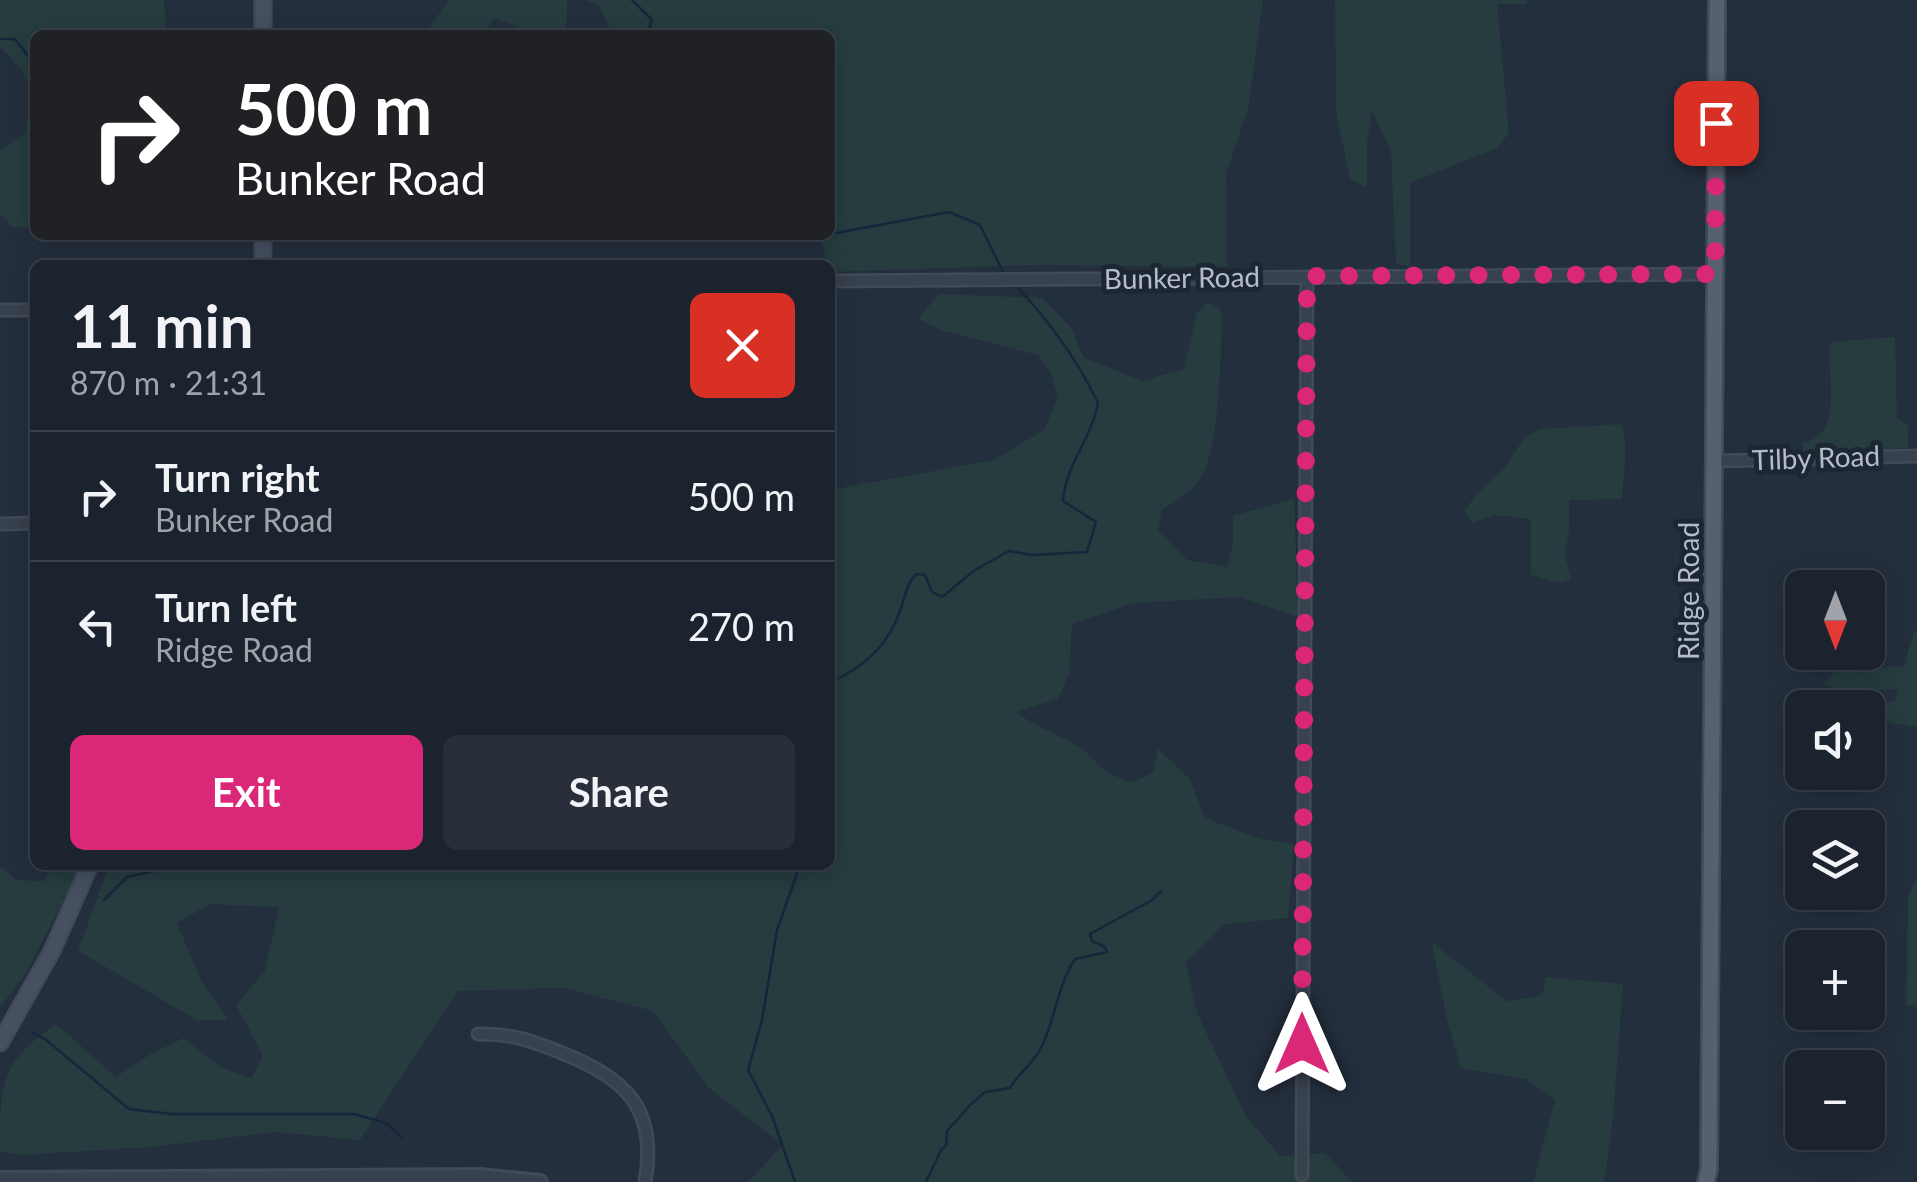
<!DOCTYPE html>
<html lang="en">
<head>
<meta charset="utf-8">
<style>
	:root { --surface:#1b232e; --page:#282f3a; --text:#f1f3f6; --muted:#a0a4aa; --line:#39404a; --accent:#db2777 }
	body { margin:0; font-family:Lato,sans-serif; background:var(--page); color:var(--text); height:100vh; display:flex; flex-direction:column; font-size:38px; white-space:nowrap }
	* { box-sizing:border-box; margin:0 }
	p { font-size:32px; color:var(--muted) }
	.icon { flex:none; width:55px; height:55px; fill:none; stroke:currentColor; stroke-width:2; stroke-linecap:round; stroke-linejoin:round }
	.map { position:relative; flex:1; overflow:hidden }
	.drawer { position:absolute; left:30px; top:260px; width:805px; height:610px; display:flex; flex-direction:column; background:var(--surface); border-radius:15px; box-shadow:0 5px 25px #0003,0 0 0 2px var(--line) }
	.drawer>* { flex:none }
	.guide { position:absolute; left:30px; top:30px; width:805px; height:210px; border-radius:15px; box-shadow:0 5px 25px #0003,0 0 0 2px var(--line); background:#202124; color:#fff; overflow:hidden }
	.needle { width:65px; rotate:180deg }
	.fabs { position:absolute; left:1785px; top:570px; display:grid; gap:20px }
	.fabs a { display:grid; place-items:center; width:100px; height:100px; border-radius:15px; background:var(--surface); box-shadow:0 5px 25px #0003,0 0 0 2px var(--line); font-size:50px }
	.pin { position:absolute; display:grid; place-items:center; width:85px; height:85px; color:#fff; margin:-42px; border-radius:20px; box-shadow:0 5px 15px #0006 }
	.me { position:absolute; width:110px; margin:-55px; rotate:0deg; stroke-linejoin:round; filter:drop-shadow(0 0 8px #0008) }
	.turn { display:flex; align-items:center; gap:35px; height:210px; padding:0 40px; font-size:45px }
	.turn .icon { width:130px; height:130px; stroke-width:2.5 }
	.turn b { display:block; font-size:70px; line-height:85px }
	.round { display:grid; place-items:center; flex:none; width:105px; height:105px; border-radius:15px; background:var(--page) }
	.summary { display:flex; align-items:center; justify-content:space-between; height:170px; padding:0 40px }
	h1 { font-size:60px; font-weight:700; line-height:75px }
	.button { display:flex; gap:20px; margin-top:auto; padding:20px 40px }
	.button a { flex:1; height:115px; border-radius:15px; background:var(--accent); color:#fff; font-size:40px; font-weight:700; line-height:115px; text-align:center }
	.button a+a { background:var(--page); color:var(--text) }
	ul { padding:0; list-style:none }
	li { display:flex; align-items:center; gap:30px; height:130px; padding:0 40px; border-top:2px solid var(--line) }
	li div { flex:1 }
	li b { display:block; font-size:38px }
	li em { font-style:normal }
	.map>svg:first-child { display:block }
</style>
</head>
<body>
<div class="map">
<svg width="1917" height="1182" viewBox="0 0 1917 1182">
	<rect width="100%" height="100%" fill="#242f3e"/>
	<path fill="#263c3f" d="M0,0H164L167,35H35L33,227H12L0,214V150L25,133C35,88 33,80 0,47Z
		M449,0H567L566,35H511L515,26L494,18L484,35H424Z
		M586,0H1263L1248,109L1226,174L1227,267L1030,265L830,272L819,235H830V35H613L599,5Z
		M1335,0H1527V4H1497L1509,133L1497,148L1410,183V267L1396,263L1391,152L1372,110L1367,143V188L1350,179L1336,111Z
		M939,294L1042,298L1072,329L1083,357L1142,381L1184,369L1197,313L1208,302L1221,309C1222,346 1220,451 1199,481C1191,492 1173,502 1162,510L1158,530L1187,560L1227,567L1233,542V516L1294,499L1298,617L1240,597L1133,603L1072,624L1069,673L1058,699L1016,712C1038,729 1060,734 1080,748C1105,766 1098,772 1133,782L1153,773L1158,749L1190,779L1205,818L1260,839L1294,844L1288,918L1224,924L1186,963L1197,1013L1246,1116L1280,1156L1325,1153L1352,1182H748L783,1145L709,1088L653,1011L563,988L458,991L360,1140L275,1132L151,1147L21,1155L0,1152C0,1084 0,1062 56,1024L116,1077L149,1055L184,1038L222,1068L251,1078L263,1056L236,1005L265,971L279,907L210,904L177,923L201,981L228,1020H197L78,951L109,865H830V490L994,460L1044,430L1058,398L1050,371L1038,355L944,331L918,319Z
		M1895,337L1897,418L1908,426V448L1803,452V443C1811,440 1820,437 1824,429C1836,408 1829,369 1829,345L1832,342Z
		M1622,424C1628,448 1624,472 1622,499L1569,500V531L1564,552L1571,579L1558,583L1531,575V519L1494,515L1473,523L1464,512L1476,495L1505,467L1524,438L1540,429Z
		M1914,631L1917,632V727L1868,720V708L1864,707L1896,700L1897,689L1835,692L1824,683L1834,672L1904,666Z
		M50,865H82L24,976L0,1007V866L16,880L45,881Z
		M1917,877V1005H1906L1908,898Z
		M1432,942L1508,1002L1542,995L1546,977L1623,984L1613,1119L1604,1182H1533L1555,1100L1526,1079L1461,1068L1446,1016Z"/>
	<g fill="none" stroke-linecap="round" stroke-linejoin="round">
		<path stroke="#17263c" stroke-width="2.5" d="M632,0L652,20L647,35
			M0,39H15L31,60L29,69L35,87
			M830,226L836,233L949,212L980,225L1003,272
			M830,741L836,680C868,663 888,645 900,611C905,597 906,586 916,574L925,575L932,592L942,597L975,570L1009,551L1032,555L1087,552L1096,522L1063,501C1065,466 1092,438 1098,403C1077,359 1051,323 1017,287
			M104,900L127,877L154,871L165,865
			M32,1033L45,1039L129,1109L172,1114H354L386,1123L401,1137
			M795,1182L772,1116L748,1070L762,1020L777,930L800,865
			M926,1182L941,1150L946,1146L947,1131L970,1105L985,1092L1010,1088C1019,1073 1032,1064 1040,1050C1056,1020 1056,988 1075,959L1107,952L1105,947L1092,941L1090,934L1152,900L1161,891"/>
		<g stroke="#414a57" stroke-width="15">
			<path id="minor" d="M830,281L1715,274
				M0,310H35
				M1715,461L1917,456
				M0,524L35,523
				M478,1034C513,1034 530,1040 562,1053C626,1078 658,1109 645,1182
				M1302,1175L1307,277"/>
		</g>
		<g stroke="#414a57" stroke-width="18">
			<path id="tertiary" d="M0,1179L480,1176L540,1182"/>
		</g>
		<g stroke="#414a57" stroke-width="19">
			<path id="secondary" d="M263,35V0
				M263,265V235
				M0,1043L52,951L90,865"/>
		</g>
		<g stroke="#414a57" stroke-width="20">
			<path id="primary" d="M1706,1182L1709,1169L1717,0"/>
		</g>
		<use href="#minor" stroke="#38414e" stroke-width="10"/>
		<use href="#tertiary" stroke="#38414e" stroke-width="12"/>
		<use href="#secondary" stroke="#465061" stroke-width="14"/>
		<use href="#primary" stroke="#56606e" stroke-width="15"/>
	</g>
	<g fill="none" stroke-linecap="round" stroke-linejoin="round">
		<path stroke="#db2777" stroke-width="18" stroke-dasharray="0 32.4" d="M1302,1044L1307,276L1715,274L1716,123"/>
	</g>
	<g text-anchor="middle" stroke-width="10" stroke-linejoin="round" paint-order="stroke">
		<g font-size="28" fill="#b4bcc9" stroke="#1d2633">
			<text transform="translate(1182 278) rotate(-1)" y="10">Bunker Road</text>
			<text transform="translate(1816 458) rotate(-2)" y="10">Tilby Road</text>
			<text transform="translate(1689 591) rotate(-90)" y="10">Ridge Road</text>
		</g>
	</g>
</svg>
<div class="fabs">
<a><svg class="needle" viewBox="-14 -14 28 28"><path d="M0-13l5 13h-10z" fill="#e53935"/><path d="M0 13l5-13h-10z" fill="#a0a4aa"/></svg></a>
<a><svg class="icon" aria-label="sound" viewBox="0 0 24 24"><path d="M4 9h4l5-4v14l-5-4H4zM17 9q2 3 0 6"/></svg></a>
<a><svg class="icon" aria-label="layers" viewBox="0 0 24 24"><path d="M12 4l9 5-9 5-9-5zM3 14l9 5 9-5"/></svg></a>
<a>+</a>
<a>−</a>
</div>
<div class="pin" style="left:1716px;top:123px;background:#d93025"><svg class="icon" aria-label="arrive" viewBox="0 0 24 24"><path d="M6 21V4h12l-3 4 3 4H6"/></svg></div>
<svg class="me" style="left:1302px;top:1044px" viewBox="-20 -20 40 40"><path d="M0-17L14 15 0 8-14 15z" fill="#db2777" stroke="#fff" stroke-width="4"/></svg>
<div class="guide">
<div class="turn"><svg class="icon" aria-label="right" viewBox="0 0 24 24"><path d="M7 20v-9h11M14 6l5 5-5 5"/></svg><div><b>500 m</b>Bunker Road</div></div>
</div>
<section class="drawer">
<div class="summary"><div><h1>11 min</h1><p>870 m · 21:31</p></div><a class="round" style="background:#d93025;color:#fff"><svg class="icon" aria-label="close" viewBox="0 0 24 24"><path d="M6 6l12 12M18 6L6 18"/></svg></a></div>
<ul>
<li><svg class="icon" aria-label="right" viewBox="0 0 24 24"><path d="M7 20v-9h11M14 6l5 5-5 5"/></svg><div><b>Turn right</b><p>Bunker Road</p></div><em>500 m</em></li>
<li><svg class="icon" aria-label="left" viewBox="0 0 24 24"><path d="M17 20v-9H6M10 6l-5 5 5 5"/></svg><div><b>Turn left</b><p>Ridge Road</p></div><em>270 m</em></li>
</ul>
<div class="button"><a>Exit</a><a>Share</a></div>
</section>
</div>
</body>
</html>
